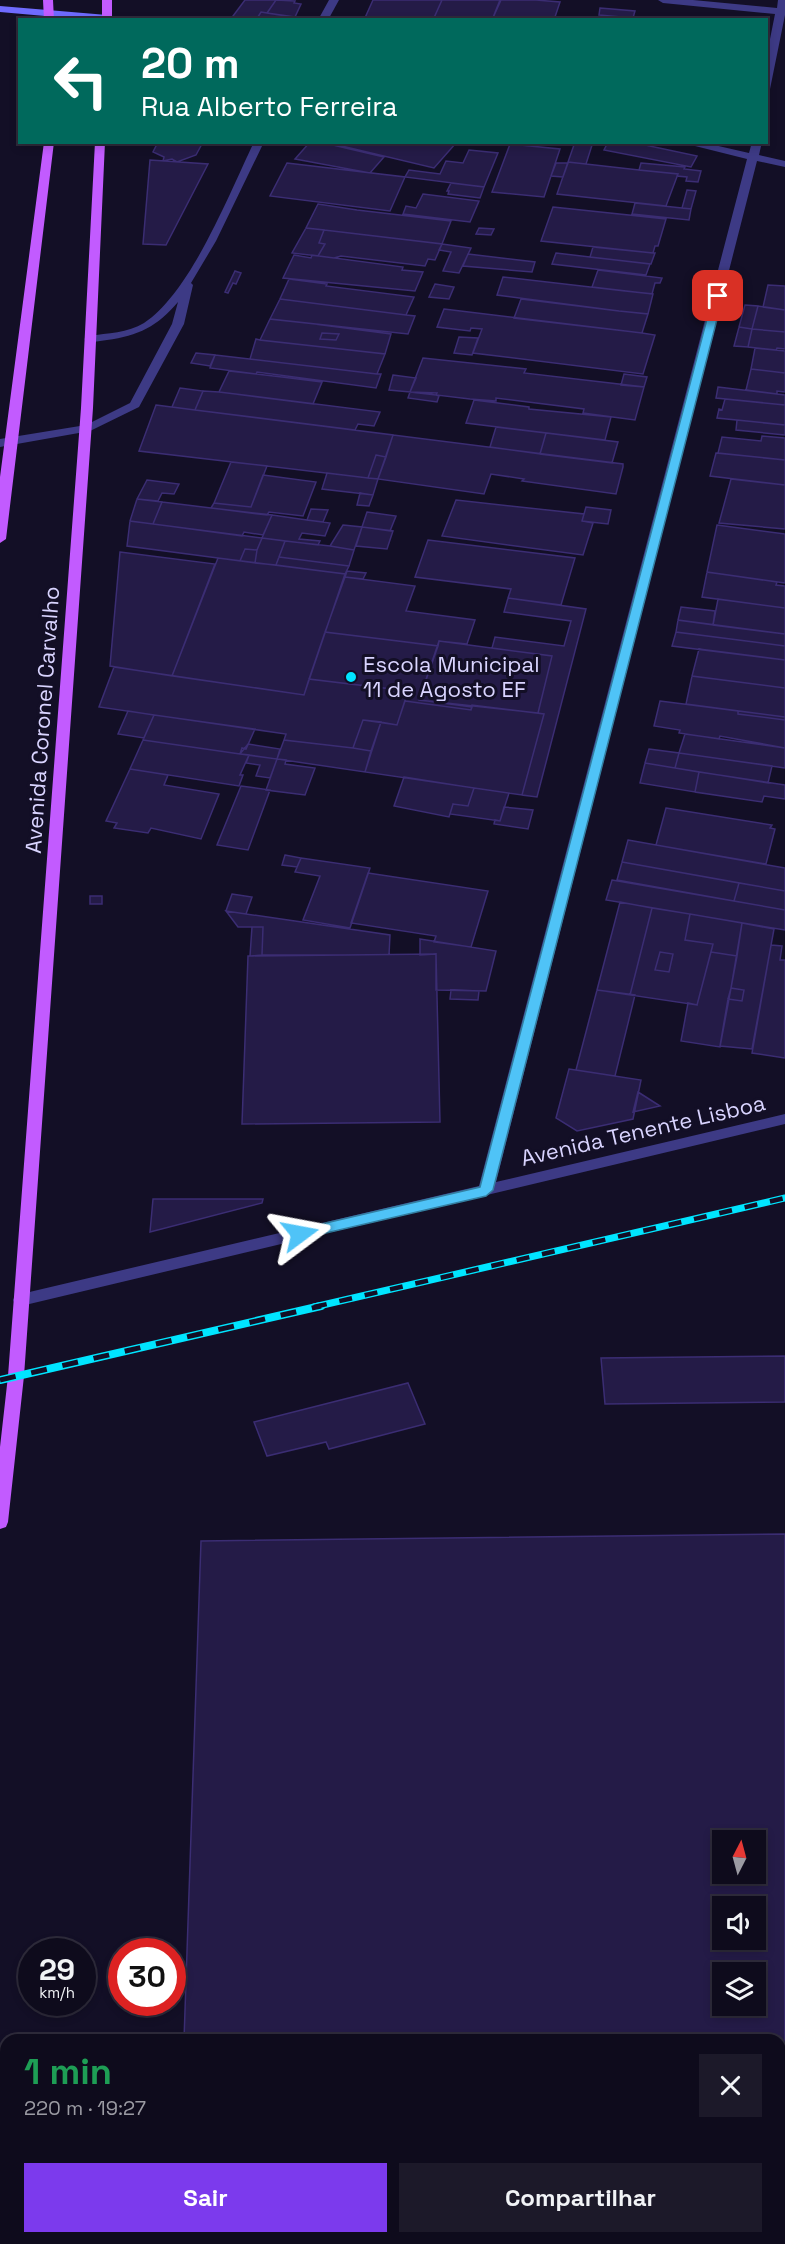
<!DOCTYPE html>
<html lang="pt">
<head>
<meta charset="utf-8">
<style>
	:root { --surface:#0e0b1c; --page:#1c1929; --text:#f1f3f6; --muted:#9b9ba3; --line:#2e2b3b; --accent:#7c3aed }
	body { margin:0; font-family:"Space Grotesk",sans-serif; background:var(--page); color:var(--text); height:100vh; display:flex; flex-direction:column; font-size:22px; white-space:nowrap }
	* { box-sizing:border-box; margin:0 }
	p { font-size:20px; color:var(--muted) }
	.icon { flex:none; width:33px; height:33px; fill:none; stroke:currentColor; stroke-width:2; stroke-linecap:round; stroke-linejoin:round }
	.map { position:relative; flex:1; overflow:hidden }
	.details { position:absolute; left:0px; top:2034px; width:786px; height:210px; display:flex; flex-direction:column; background:var(--surface); border-radius:18px 18px 0 0; box-shadow:0 3px 9px #0003,0 0 0 2px var(--line) }
	.details>* { flex:none }
	.hud { position:absolute; left:18px; top:18px; width:750px; height:126px; border-radius:0px; box-shadow:0 3px 9px #0003,0 0 0 2px var(--line); background:#00695c; color:#fff; overflow:hidden }
	.needle { width:39px; rotate:6deg }
	.controls { position:absolute; left:712px; top:1830px; display:grid; gap:12px }
	.controls a { display:grid; place-items:center; width:54px; height:54px; border-radius:0px; background:var(--surface); box-shadow:0 3px 9px #0003,0 0 0 2px var(--line); font-size:30px }
	.speed { position:absolute; left:18px; top:1938px; display:flex; gap:12px; font-size:30px; font-weight:700; text-align:center }
	.speed>* { display:grid; place-content:center; width:78px; height:78px; border-radius:50%; background:var(--surface); box-shadow:0 3px 9px #0003,0 0 0 2px var(--line); line-height:1 }
	.speed small { font-size:15px; font-weight:400 }
	.speed .limit { border:9px solid #d22; background:#fff; color:#111 }
	.pin { position:absolute; display:grid; place-items:center; width:51px; height:51px; color:#fff; margin:-26px; border-radius:12px; box-shadow:0 3px 9px #0006 }
	.me { position:absolute; width:66px; margin:-33px; rotate:77deg; stroke-linejoin:round; filter:drop-shadow(0 0 4px #0008) }
	.turn { display:flex; align-items:center; gap:21px; height:126px; padding:0 24px; font-size:27px }
	.turn .icon { width:78px; height:78px; stroke-width:2.5 }
	.turn b { display:block; font-size:42px; line-height:51px }
	.round { display:grid; place-items:center; flex:none; width:63px; height:63px; border-radius:0px; background:var(--page) }
	.headline { display:flex; align-items:center; justify-content:space-between; height:102px; padding:0 24px }
	h1 { font-size:36px; font-weight:600; line-height:45px; color:#1e9e55 }
	.button { display:flex; gap:12px; margin-top:auto; padding:12px 24px }
	.button a { flex:1; height:69px; border-radius:0px; background:var(--accent); color:#fff; font-size:24px; font-weight:600; line-height:69px; text-align:center }
	.button a+a { background:var(--page); color:var(--text) }
	.map>svg:first-child { display:block }
</style>
</head>
<body>
<div class="map">
<svg width="785" height="2244" viewBox="0 0 785 2244">
	<rect width="100%" height="100%" fill="#130f26"/>
	<path fill="#241b47" stroke="#3b2d73" stroke-width="1.5" fill-rule="evenodd" d="M245,0H276L267,13L261,12L256,20H230Z
		M276,0L295,1L294,3L301,4L295,17L267,13Z
		M373,0H442L433,20H364Z
		M442,0H500L492,20H433Z
		M501,0H536L560,2L554,20H492Z
		M600,8L635,11L633,18L599,15Z
		M261,12L267,13L292,17L290,20H256Z
		M158,142H203L196,155L177,162L172,159L163,161L164,157L153,152Z
		M310,142H320L384,157L370,173L295,159Z
		M325,142H456V143L434,168Z
		M575,142H593L586,164L568,162Z
		M608,142H631L697,156L691,167L604,150Z
		M510,144L560,149L544,197L492,192Z
		M469,150L498,153L484,187L405,177L409,170L440,174L446,161L463,163Z
		M150,160L208,164L166,245L143,244Z
		M568,162L639,170L678,174L666,206L557,194Z
		M287,163L405,177L390,211L270,196Z
		M556,163H568L563,177L551,176Z
		M641,163L685,167L684,169L701,171L698,182L686,181L687,177L677,176L678,174L639,170Z
		M451,183L484,187L480,198L448,194L449,191H447Z
		M687,190L696,191L691,209L682,208Z
		M423,194L479,201L470,222L403,214L406,206L416,208Z
		M635,203L682,208L691,209L689,220L632,214Z
		M318,204L357,210L451,221L442,244L306,228Z
		M553,207L666,219L658,246H655L653,253L541,241Z
		M306,228L324,230L319,243L325,244L318,256L292,253Z
		M479,228L494,229L491,235L476,234Z
		M324,230L442,244L435,260L428,259L425,266L341,256L334,258L318,256L325,244L319,243Z
		M442,244L471,248L459,273L443,271L451,252L439,250Z
		M593,247L653,253H655L651,264L590,257Z
		M556,253L590,257L650,264L646,275L552,264Z
		M468,254L535,262L532,272L463,266Z
		M294,255L311,258L312,255L403,267L402,270L423,272L415,291L283,278Z
		M598,270L662,278L660,283H655L652,294L592,287Z
		M235,271L241,273L236,284L233,283L228,293L225,292Z
		M503,277L625,291L653,294L648,314L619,311L497,295Z
		M289,279L327,284L326,286L414,297L406,315L280,299Z
		M435,284L454,287L449,299L429,297Z
		M768,285L785,286V310L763,307Z
		M280,299L406,315L415,316L408,334L270,319Z
		M521,299L619,311L648,314L642,333L514,318Z
		M745,305L758,306L752,329L739,327Z
		M758,306L785,310V332L752,329Z
		M444,309L642,333L655,335L643,374L473,353L482,329L471,328L470,331L437,327Z
		M270,319L307,323L391,334L385,354L260,340ZM322,333L339,334L336,340L320,339Z
		M739,327L752,329L748,347L734,346Z
		M752,329L785,332V349L777,348L776,350L748,347Z
		M322,333L339,334L336,340L320,339Z
		M459,337L478,338L472,355L454,353Z
		M256,339L260,340L385,354L377,374L250,359Z
		M755,348L785,351V373L751,369Z
		M196,353L215,355L210,366L191,363Z
		M215,355L377,374H381L376,388L257,372L256,374L210,368Z
		M423,358L526,369L524,373L644,387L635,420L583,413L584,409L496,398V401L470,399L436,395L437,393L410,392Z
		M751,369L785,373V392L777,391V394L746,390Z
		M229,371L282,377L322,382L313,404L219,392Z
		M624,374L647,377L644,387L621,385Z
		M393,375L416,378L410,392L389,390Z
		M718,387L785,395V405L716,398Z
		M180,388L203,391L195,410L172,407Z
		M203,391L219,392L380,412L374,426L358,424L355,430L195,410Z
		M410,392L436,395L439,396L437,402L408,398Z
		M725,399L785,405V425L717,418L719,409L722,410Z
		M474,400L529,407V409L611,417L605,440L466,423Z
		M156,405L195,410L393,435L386,457L376,455L368,478L139,451Z
		M737,420L785,425V435L736,430Z
		M496,427L546,433L540,454L490,447Z
		M546,433L618,442L612,463L540,454Z
		M393,435L623,464V467L616,494L522,481L524,479L491,474L484,494L378,479Z
		M762,436L785,438V460L718,453L722,437L761,441Z
		M716,453L785,460V485L710,476Z
		M376,455L386,457L378,479L368,478Z
		M231,462L267,466L251,507L214,503Z
		M327,473L368,478L378,479L373,495L322,489Z
		M263,475L316,482L303,516L269,512L267,515L211,508L214,503L251,507Z
		M731,479L785,485V529L719,523Z
		M147,480L179,484L174,494L162,493L158,501L137,499Z
		M360,493L373,495L369,506L357,505Z
		M137,499L162,502L153,524L130,521Z
		M456,500L584,514L582,521L593,523L583,555L442,536Z
		M162,502L211,508L272,515L263,535L244,532L242,536L153,524Z
		M586,507L611,510L608,524L582,521Z
		M311,509L328,510L323,522L307,520Z
		M367,512L396,516L390,531L362,527Z
		M272,515L307,520L330,523L325,536L302,533L299,539L320,541L318,545L262,538Z
		M130,521L153,524L262,538L257,550L245,549L240,561L218,558L127,546Z
		M343,525L362,527L354,550L330,546Z
		M717,525L785,534V583L707,572Z
		M362,527L393,531L387,549L356,546Z
		M262,538L285,541L276,565L255,563L257,550Z
		M428,540L575,558L561,605L508,598L511,589L415,577Z
		M285,541L330,546L354,550L349,566L279,557Z
		M245,549L257,550L255,563L240,561Z
		M120,552L215,564L172,676L110,666Z
		M279,557L349,566L345,574L276,565Z
		M218,558L345,574L304,695L172,676Z
		M347,571L366,573L363,579L345,577Z
		M707,572L777,582L776,585L785,586V608L702,597Z
		M345,577L415,586L406,611L475,620L467,644L439,641L438,646L325,632Z
		M508,598L586,609L537,797L522,795L544,714L538,713L552,656L492,648L495,637L564,646L571,621L504,612Z
		M718,599L785,608V634L713,625Z
		M681,607L715,611L713,625L678,620Z
		M678,620L785,634V646L676,632Z
		M325,632L438,646L419,700L472,707L471,710L405,701L408,691L309,679Z
		M676,632L785,646V660L672,646Z
		M439,641L552,656L538,713L419,700Z
		M699,649L785,660V688L692,676Z
		M114,667L304,695L309,679L408,691L397,725L363,720L353,748L284,740L286,734L99,707Z
		M692,676L785,688V717L686,704Z
		M405,701L471,710L472,705L544,714L522,795L365,772L381,722L397,725Z
		M660,701L738,711V714L785,720V748L720,736L719,739L679,733L680,730L654,726Z
		M128,711L154,715L144,738L118,734Z
		M738,711L785,717V720L738,714Z
		M154,715L255,729L246,749L242,748L240,754L143,740Z
		M363,720L381,722L371,751L353,748Z
		M685,734L785,748V768L679,753Z
		M143,740L240,754L249,755L240,775H243L239,786L130,769Z
		M284,740L353,748L371,751L365,772L277,759Z
		M248,744L280,749L277,759L240,754Z
		M649,749L679,753L675,768L645,763Z
		M679,753L772,766L768,783L675,768Z
		M249,755L277,759L270,778L256,776L260,765L246,763Z
		M277,759L286,760L285,764L315,768L305,795L266,790Z
		M645,763L699,772L695,792L640,783Z
		M130,769L168,775L164,785L219,794L201,839L151,828L148,833L114,828L117,823L106,821Z
		M699,772L785,785V799L764,796L762,802L695,792Z
		M404,777L474,788L468,806L453,804L449,817L394,806Z
		M241,786L270,790L248,850L217,845Z
		M474,788L509,793L500,821L450,814L453,804L468,806Z
		M504,807L533,810L528,829L494,824L495,820L500,821Z
		M666,808L772,825L770,828L775,829L766,864L656,845Z
		M628,840L785,868V891L622,862Z
		M285,855L301,858L297,867L282,865Z
		M301,858L370,868L350,928L303,920L320,876L295,872Z
		M622,862L739,883L734,901L617,880Z
		M368,873L488,891L471,947L434,942L436,936L351,923Z
		M612,880L785,910V930L606,900Z
		M739,883L785,891V910L734,901Z
		M232,894L252,897L246,914L226,911Z
		M90,896H102V904H90Z
		M620,902L652,908L630,995L597,990Z
		M652,908L690,914L685,940L713,944L697,1005L630,995ZM660,952L673,954L669,972L655,970Z
		M226,911L390,935L389,955H262L263,927H238Z
		M690,914L742,923L737,956L711,952L713,944L685,940Z
		M742,923L774,929L752,1049L720,1046L728,999L742,1001L744,990L731,988Z
		M252,927H263L262,955L250,956Z
		M420,939L496,951L486,991L436,990V954L420,955Z
		M771,945L782,946L780,960H785V1058L752,1053Z
		M660,952L673,954L669,972L655,970Z
		M711,952L737,956L720,1047L681,1041L688,1003L697,1005Z
		M436,954L440,1122L242,1124L248,956Z
		M731,988L744,990L742,1001L728,999Z
		M451,990L479,991L478,1000L450,999Z
		M597,990L635,995L615,1076L576,1070Z
		M569,1069L641,1080L633,1119L577,1131L556,1118Z
		M638,1092L660,1106L633,1112Z
		M153,1199H263L262,1203L150,1232Z
		M785,1356V1402L605,1404L601,1358Z
		M408,1383L425,1424L329,1449L326,1442L267,1456L254,1422Z
		M785,1534V2244H177V2238H780V2040H184L201,1541ZM723,1840H756V1874H723ZM723,1906H756V1940H723ZM723,1972H756V2006H723Z"/>
	<g fill="none" stroke-linecap="round" stroke-linejoin="round">
		<path fill="#3d3a85" fill-rule="evenodd" d="M329,0H339L328,20H318Z
			M658,0H693L777,8L778,0H785V15L770,89L766,90V59L775,14L663,3Z
			M107,15L126,20H103L104,16Z
			M254,142H264L216,241L191,283L193,285L184,324L139,407L90,431H82V427L130,403L172,324L178,302C158,326 138,336 107,340C99,341 91,344 84,339L90,336C107,333 128,333 144,323C191,292 229,194 254,142Z
			M679,142H701L749,153L752,142H762L759,155L785,161V167L757,161L496,1182L785,1114V1124L21,1306L15,1304L13,1300L15,1296L21,1294L479,1186L747,159Z"/>
		<path fill="#3d3a85" fill-rule="evenodd" d="M86,425L90,427V431L0,447V439Z"/>
		<path fill="#6f6bff" fill-rule="evenodd" d="M0,6L107,15L112,18L90,20L0,12Z"/>
		<path fill="#c25bff" fill-rule="evenodd" d="M43,0H53L54,20H44Z
			M102,0H112V20H102Z
			M44,142H54L6,539L0,543V477Z
			M95,142H105L93,408L24,1376L8,1522L6,1527L0,1529V1447L8,1376L81,408Z"/>
		<g stroke="#00e5ff" stroke-width="7">
			<path id="rail-far1" d="M314,1307L785,1198"/>
		</g>
		<g stroke="#00e5ff" stroke-width="8">
			<path id="rail" d="M0,1380L321,1306"/>
		</g>
		<use href="#rail-far1" stroke="#130f26" stroke-width="4.5" stroke-dasharray="13" stroke-linecap="butt"/>
		<use href="#rail" stroke="#130f26" stroke-width="5" stroke-dasharray="16" stroke-linecap="butt"/>
	</g>
	<path fill="#4fc3f7" stroke="#337fa1" stroke-width="1.5" d="M718,293L723,296L493,1190L486,1196L300,1239L295,1238L293,1234L300,1229L480,1187L713,296Z"/>
	<circle fill="#00e5ff" stroke="#130f26" stroke-width="2" cx="351" cy="677" r="6"/>
	<g text-anchor="middle" stroke-width="6" stroke-linejoin="round" paint-order="stroke">
		<g font-size="22" fill="#d9d4ff" stroke="#130f26" text-anchor="start">
			<text x="363" y="672">Escola Municipal<tspan x="363" dy="25">11 de Agosto EF</tspan></text>
		</g>
		<g font-size="22" fill="#d9d4ff" stroke="#130f26">
			<text transform="translate(42 720) rotate(-86)" y="8">Avenida Coronel Carvalho</text>
			<text transform="translate(643 1130) rotate(-13)" y="8">Avenida Tenente Lisboa</text>
		</g>
	</g>
</svg>
<div class="controls">
<a><svg class="needle" viewBox="-14 -14 28 28"><path d="M0-13l5 13h-10z" fill="#e53935"/><path d="M0 13l5-13h-10z" fill="#9b9ba3"/></svg></a>
<a><svg class="icon" aria-label="sound" viewBox="0 0 24 24"><path d="M4 9h4l5-4v14l-5-4H4zM17 9q2 3 0 6"/></svg></a>
<a><svg class="icon" aria-label="layers" viewBox="0 0 24 24"><path d="M12 4l9 5-9 5-9-5zM3 14l9 5 9-5"/></svg></a>
</div>
<div class="speed"><div>29<small>km/h</small></div><div class="limit">30</div></div>
<div class="pin" style="left:718px;top:296px;background:#d93025"><svg class="icon" aria-label="arrive" viewBox="0 0 24 24"><path d="M6 21V4h12l-3 4 3 4H6"/></svg></div>
<svg class="me" style="left:300px;top:1234px" viewBox="-20 -20 40 40"><path d="M0-17L14 15 0 8-14 15z" fill="#4fc3f7" stroke="#fff" stroke-width="4"/></svg>
<div class="hud">
<div class="turn"><svg class="icon" aria-label="left" viewBox="0 0 24 24"><path d="M17 20v-9H6M10 6l-5 5 5 5"/></svg><div><b>20 m</b>Rua Alberto Ferreira</div></div>
</div>
<section class="details">
<div class="headline"><div><h1>1 min</h1><p>220 m · 19:27</p></div><a class="round"><svg class="icon" aria-label="close" viewBox="0 0 24 24"><path d="M6 6l12 12M18 6L6 18"/></svg></a></div>
<div class="button"><a>Sair</a><a>Compartilhar</a></div>
</section>
</div>
</body>
</html>
